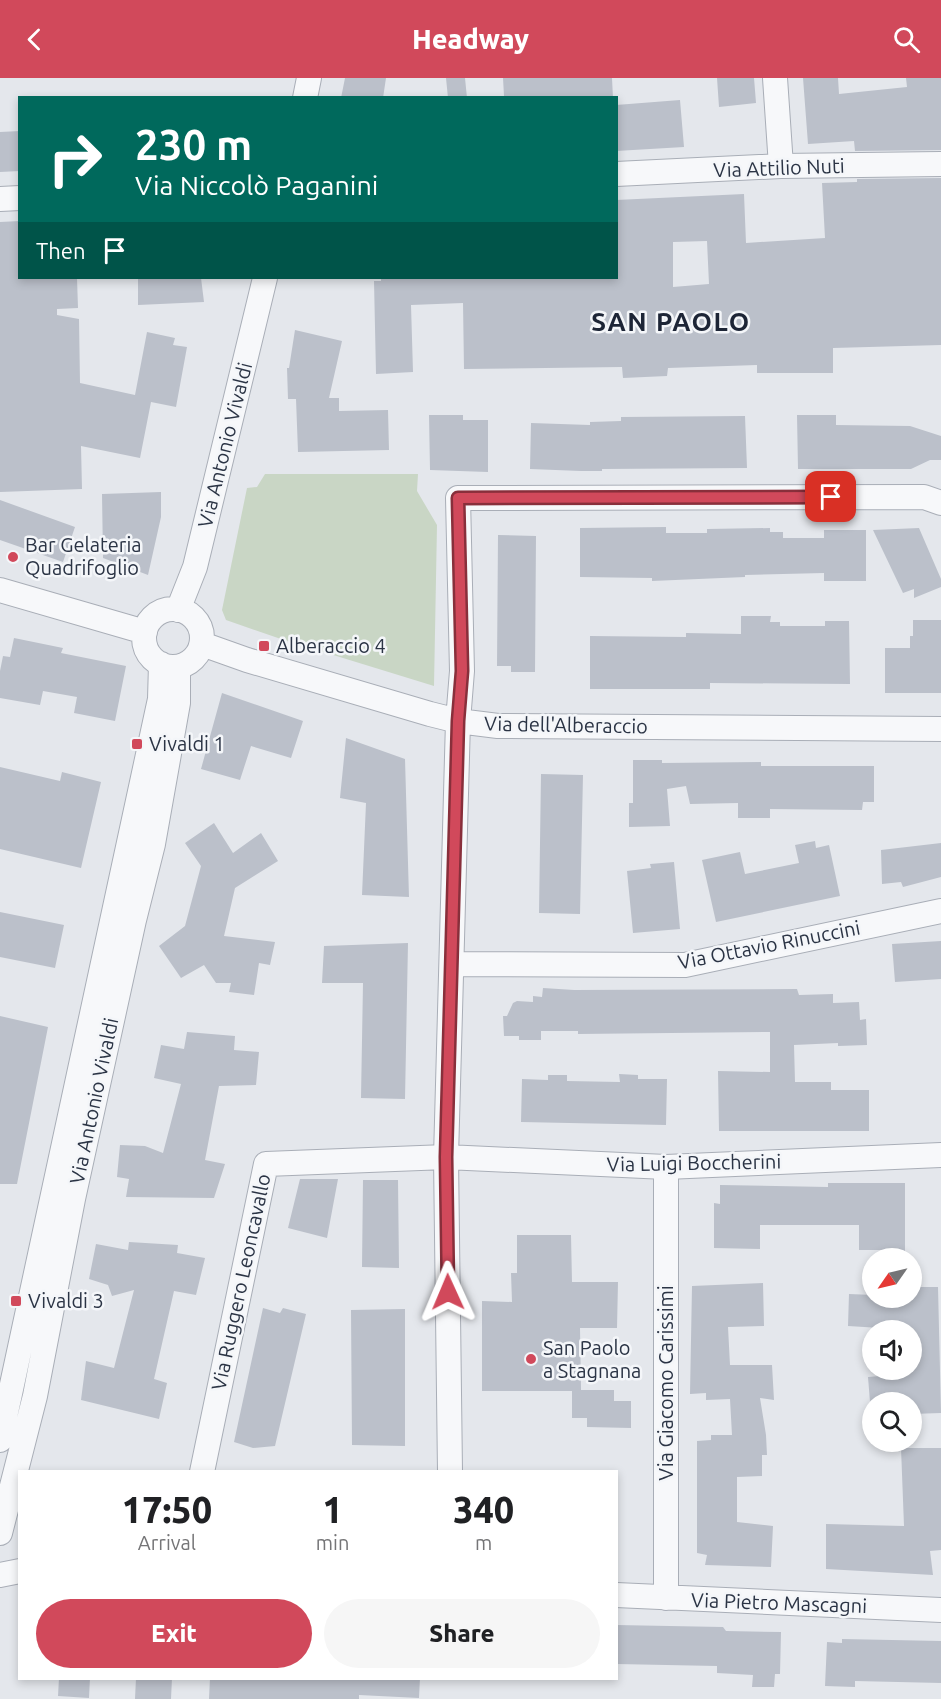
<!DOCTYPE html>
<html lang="en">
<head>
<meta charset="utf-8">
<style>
	:root { --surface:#fff; --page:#f6f6f6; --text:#202124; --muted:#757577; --accent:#d1495b }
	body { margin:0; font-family:Ubuntu,sans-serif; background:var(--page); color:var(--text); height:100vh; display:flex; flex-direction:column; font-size:22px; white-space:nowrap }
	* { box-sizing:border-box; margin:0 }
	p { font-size:20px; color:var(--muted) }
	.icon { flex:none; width:33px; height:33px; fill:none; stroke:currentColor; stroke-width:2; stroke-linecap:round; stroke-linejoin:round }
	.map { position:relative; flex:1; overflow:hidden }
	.drawer { position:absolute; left:18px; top:1392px; width:600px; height:210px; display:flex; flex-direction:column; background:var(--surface); border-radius:0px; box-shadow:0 3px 9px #0003 }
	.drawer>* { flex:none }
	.top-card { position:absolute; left:18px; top:18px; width:600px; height:183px; border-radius:0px; box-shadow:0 3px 9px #0003; background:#00695c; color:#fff; overflow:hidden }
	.needle { width:39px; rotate:236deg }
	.controls { position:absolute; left:862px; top:1170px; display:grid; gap:12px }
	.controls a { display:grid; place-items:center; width:60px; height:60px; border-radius:50%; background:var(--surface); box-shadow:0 3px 9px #0003; font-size:30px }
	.pin { position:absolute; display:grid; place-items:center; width:51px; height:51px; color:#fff; margin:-26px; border-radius:12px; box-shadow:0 3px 9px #0006 }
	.me { position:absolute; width:66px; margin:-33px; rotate:359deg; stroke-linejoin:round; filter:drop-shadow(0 0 4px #0008) }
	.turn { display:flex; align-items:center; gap:21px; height:126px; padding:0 18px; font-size:27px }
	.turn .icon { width:78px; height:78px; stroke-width:2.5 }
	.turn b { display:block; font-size:42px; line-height:51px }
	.then { display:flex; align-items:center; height:57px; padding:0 18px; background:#0003; gap:12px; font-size:22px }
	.eta { display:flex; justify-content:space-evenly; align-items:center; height:102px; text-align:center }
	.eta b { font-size:36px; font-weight:800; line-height:42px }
	.button { display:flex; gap:12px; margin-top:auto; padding:12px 18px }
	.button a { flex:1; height:69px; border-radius:36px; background:var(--accent); color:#fff; font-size:24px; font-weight:800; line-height:69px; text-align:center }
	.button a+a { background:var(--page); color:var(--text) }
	header { display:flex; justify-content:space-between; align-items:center; height:78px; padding:0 18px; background:var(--accent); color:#fff; font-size:27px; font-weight:800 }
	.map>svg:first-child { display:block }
</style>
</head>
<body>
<header><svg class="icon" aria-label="back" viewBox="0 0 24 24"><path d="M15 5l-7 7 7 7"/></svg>Headway<svg class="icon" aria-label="search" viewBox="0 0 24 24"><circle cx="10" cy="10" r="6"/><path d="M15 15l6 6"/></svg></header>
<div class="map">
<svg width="941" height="1621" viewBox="0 0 941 1621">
	<rect width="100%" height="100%" fill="#e4e7ec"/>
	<path fill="#c9d6c5" d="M265,396H418L417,413L437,447L434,608L278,560L226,542L222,532L247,410L257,409Z"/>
	<path fill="#bbc0ca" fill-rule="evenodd" d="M345,0H386L383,20H341Z
		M446,0H465L467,20H448Z
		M503,0H612L613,20L504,18Z
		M717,0H754L756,25L719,29Z
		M803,0H838L839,16L907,9L906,0H941V72L855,73L854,63L808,66Z
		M680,22L684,69L616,73V27Z
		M20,53V93L0,94V54Z
		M941,100V267L833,270V295H757V287L668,290L667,298L623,300L622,289L464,291L463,225L411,227L413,294L376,296L374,203H381V200H616V122L744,116L746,165L825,160L822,105L857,104V101ZM707,163L709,206L673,209V164Z
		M20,143V200H77L78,230L57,231V237L79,241L80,305L135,317L147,254L175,260L173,267L187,269L176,329L151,324L140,380L81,368L82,411L0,414V144Z
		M138,200H201L204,224L138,227Z
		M295,252L342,263L329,320H339V333L388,332L389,372L298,374L296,321H288L287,290H289Z
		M429,337H463V342H488V394L430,392Z
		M797,337H836V347L910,348L941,358V382H930L911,391H798Z
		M745,338L747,390L602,391V393H581L530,391L531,345L590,347V344L621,343V339Z
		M161,414V439L148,497L103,480L102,416Z
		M0,422L75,449L63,484L0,462Z
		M666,449V455H707V451L770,450V454H783V460H824V452H866V503H824V495L745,497V499L652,503V500L580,499V450Z
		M919,450L941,501V509L914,520V511L903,515L873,452Z
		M498,457L536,458L535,594H511V588H497Z
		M741,538H771L770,544H780V548H825V543H849L850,606L710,605V611H590V558L686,559V555L741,556Z
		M913,542H941V615H885V570H910V558H913Z
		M14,560L63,570L61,575L126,588L115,643L74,635L77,619L43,613L40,627L0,620V593L3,578L10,579Z
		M222,615L303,643L291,680L251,668L240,702L201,691Z
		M346,660L405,681L409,819L362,817L366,725L340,720Z
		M633,682H662V685L761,684V688H874V724H863L862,732L770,731V740H738V725L690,726L686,708L667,711L670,748L629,749V725H633Z
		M0,689L60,703L62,694L101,704L81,790L0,771Z
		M541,696L583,697L580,836L539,835Z
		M214,745L233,775L261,755L278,783L235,810L224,858L275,864L270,887L259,885L254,917L229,914L231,905H216L204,887L181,900L159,868L185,848L201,788L185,765Z
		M815,763L816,770L829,767L840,818L716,844L702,782L740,774L745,796L799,785L795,767Z
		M941,765V799L903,809L901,804L882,806L881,772Z
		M674,784L680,851L633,855L627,793L651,790L650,786Z
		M0,834L64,847L55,890L0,879Z
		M941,863V901L895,904L892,866Z
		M408,865L405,1021L361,1020L363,905H322L324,868Z
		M543,910L574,912L797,911L799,917L833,916V925L859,924L860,942L866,941L867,967L838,968V965L794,967L795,1004H831V1012H869V1053H719L718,993L770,994V954L578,956V953H541V962H519V958H504L503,938H507L513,925L517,923L533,924V918L542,919Z
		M0,938L48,949L17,1106H0Z
		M187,954L235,958L234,972L259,974L256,1007L219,1008L205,1082L225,1086L214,1120L126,1119L129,1101L117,1099L120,1067L145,1068L163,1075L181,1006L154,1000L161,967L184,971Z
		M619,996L638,997V1001H667L666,1047L521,1044L522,1001L548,1002V997H567V1003L620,1004Z
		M300,1101H338L327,1160L288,1150Z
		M363,1102H398L399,1190L362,1189Z
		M828,1105H905V1176H883V1172H859V1147H760V1171L714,1170V1125L720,1126V1107L828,1109Z
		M517,1157H571L572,1204H618L617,1250H580L581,1312H614V1323H631V1350L587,1349V1340H572V1313H482V1223L512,1224L511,1195H517Z
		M129,1164L178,1167L177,1175L205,1180L196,1217L174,1213L154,1301L167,1305L159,1341L81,1322L86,1283L114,1290L134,1212L112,1218L108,1207L89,1201L96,1166L128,1172Z
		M763,1205L764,1248L728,1249L730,1287H772L774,1322L760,1320L766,1357L767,1377H762V1398L737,1399V1444L773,1448L771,1489L705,1487L707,1477L697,1475V1363L711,1362V1357H732L730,1321L706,1322V1315L690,1316L692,1208Z
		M912,1209H938L941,1335L912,1336V1324H870L868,1299L906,1296L905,1292H912V1252L848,1248L849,1216L873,1217V1220H912Z
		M263,1230L280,1235L283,1230L306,1236L275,1368L253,1370L234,1364Z
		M405,1231V1368L352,1367L351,1232Z
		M901,1370H941V1472L930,1473L933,1497L826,1491V1446L904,1448Z
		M616,1547L723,1549L726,1553L781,1554L780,1596H775L774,1609H752L753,1597L717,1595V1588L616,1586Z
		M842,1561L941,1563V1605L855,1603V1609L825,1608L827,1564L842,1565Z
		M59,1600H90L89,1620L58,1618Z
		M136,1600H172L171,1621H135Z
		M210,1600H420L419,1620L359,1617V1621H209Z"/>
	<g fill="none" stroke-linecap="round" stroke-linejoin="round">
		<g stroke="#a9aeb7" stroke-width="26">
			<path id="minor" d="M775,0L781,88
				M305,20L309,0
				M616,96L781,88L941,86
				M0,121L20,120
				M0,512L145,554
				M144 560a29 29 0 1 1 58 0a29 29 0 1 1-58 0Z
				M178,532L195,489L265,200
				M202,566L247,582L430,636L458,643L498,648L941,651
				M452,886L685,887L941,833
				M666,1089V1520
				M0,1362L160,621L161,586
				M202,1394L266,1086L446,1079L666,1089L941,1077
				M450,1394L446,1079L458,643L462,593L458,420L924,419L941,425
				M0,1455L35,1318L73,1121L134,842L153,766L178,625V589
				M0,1497L20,1493
				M616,1517L941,1532"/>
		</g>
		<use href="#minor" stroke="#f7f8fa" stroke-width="24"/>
	</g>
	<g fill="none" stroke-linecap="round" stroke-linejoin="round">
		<g stroke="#882f3b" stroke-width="15">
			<path id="route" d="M448,1214L446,1079L458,643L462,593L458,420L831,419"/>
		</g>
		<use href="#route" stroke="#d1495b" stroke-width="10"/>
	</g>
	<g fill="#d1495b" stroke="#f4f6f9" stroke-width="2">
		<circle cx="13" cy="479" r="6"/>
		<rect x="258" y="562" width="12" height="12" rx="3"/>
		<rect x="131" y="660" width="12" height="12" rx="3"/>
		<rect x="10" y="1217" width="12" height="12" rx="3"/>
		<circle cx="531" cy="1281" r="6"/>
	</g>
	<g text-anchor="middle" stroke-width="5" stroke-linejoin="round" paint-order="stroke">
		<g font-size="20" fill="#2b3445" stroke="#f4f6f9">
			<text transform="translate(779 90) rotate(-2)" y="7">Via Attilio Nuti</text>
			<text transform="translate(225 367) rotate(-76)" y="7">Via Antonio Vivaldi</text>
			<text transform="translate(566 647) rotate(1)" y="7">Via dell'Alberaccio</text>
			<text transform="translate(769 867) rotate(-11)" y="7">Via Ottavio Rinuccini</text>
			<text transform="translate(94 1023) rotate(-78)" y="7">Via Antonio Vivaldi</text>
			<text transform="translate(694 1085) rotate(-1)" y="7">Via Luigi Boccherini</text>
			<text transform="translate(241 1204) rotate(-78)" y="7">Via Ruggero Leoncavallo</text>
			<text transform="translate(666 1305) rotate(-90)" y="7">Via Giacomo Carissimi</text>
			<text transform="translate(779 1525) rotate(2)" y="7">Via Pietro Mascagni</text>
		</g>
		<g font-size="20" fill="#2b3445" stroke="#f4f6f9" text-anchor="start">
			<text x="25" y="474">Bar Gelateria<tspan x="25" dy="23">Quadrifoglio</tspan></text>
			<text x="276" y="575">Alberaccio 4</text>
			<text x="149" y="673">Vivaldi 1</text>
			<text x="28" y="1230">Vivaldi 3</text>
			<text x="543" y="1277">San Paolo<tspan x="543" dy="23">a Stagnana</tspan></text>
		</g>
		<g font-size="26" font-weight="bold" letter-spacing="1.5" fill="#1d2536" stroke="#f4f6f9">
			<text x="671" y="253">SAN PAOLO</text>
		</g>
	</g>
</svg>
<div class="controls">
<a><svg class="needle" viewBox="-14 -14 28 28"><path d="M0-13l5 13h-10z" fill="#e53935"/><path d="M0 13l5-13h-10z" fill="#757577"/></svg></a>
<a><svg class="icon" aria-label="sound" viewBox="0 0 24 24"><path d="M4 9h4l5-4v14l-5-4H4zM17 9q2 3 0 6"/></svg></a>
<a><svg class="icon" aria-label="search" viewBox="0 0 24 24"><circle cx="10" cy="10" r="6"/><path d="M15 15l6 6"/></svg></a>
</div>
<div class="pin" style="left:831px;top:419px;background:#d93025"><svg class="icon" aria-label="arrive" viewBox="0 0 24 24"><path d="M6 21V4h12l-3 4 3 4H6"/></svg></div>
<svg class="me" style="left:448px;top:1214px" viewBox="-20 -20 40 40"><path d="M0-17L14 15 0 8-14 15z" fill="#d1495b" stroke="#fff" stroke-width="4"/></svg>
<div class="top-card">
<div class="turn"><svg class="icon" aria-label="right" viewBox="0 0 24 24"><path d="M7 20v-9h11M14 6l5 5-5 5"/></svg><div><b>230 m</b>Via Niccolò Paganini</div></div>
<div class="then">Then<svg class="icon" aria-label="arrive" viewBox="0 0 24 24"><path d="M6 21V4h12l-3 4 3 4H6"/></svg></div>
</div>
<section class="drawer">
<div class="eta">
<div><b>17:50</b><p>Arrival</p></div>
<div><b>1</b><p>min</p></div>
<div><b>340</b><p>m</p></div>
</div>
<div class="button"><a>Exit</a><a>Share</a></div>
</section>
</div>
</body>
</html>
